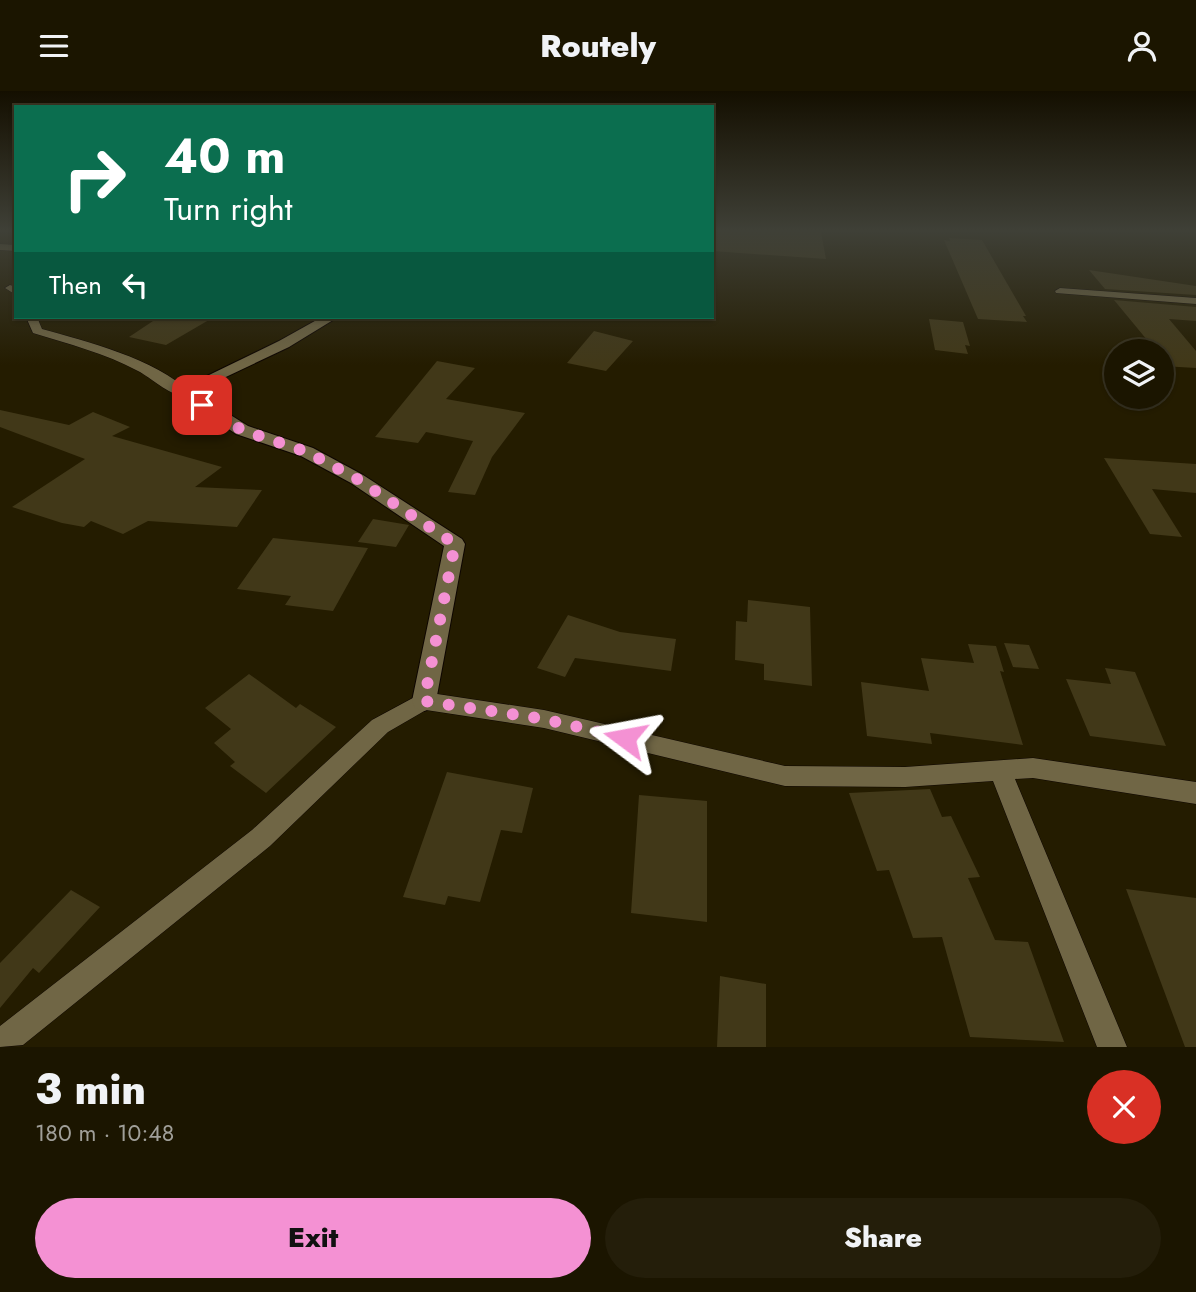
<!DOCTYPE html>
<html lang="en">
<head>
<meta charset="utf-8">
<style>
	:root { --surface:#1b1500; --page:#241e0a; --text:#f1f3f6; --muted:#a09f99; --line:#393422; --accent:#f491d3 }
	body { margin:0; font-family:Jost,sans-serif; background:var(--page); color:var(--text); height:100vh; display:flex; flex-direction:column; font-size:26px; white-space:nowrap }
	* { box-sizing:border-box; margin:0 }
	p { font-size:23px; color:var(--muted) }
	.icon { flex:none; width:38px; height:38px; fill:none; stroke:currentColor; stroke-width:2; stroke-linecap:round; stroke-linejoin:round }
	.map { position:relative; height:956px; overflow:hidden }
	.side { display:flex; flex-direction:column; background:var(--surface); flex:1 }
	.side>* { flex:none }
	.hud { position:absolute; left:14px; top:14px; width:700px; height:214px; border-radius:0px; box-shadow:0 2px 5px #0004,0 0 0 2px var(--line); background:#0b6e4f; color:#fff; overflow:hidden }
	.controls { position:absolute; left:1104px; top:248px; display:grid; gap:14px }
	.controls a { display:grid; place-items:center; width:70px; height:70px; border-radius:50%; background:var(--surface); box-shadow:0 2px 5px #0004,0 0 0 2px var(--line); font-size:35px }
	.pin { position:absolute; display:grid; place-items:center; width:60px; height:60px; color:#fff; margin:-30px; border-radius:14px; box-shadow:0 4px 10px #0006 }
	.me { position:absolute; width:77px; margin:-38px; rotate:283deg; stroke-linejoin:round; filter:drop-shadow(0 0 5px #0008) }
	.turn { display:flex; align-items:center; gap:24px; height:147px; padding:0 35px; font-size:32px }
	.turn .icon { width:91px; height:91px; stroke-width:2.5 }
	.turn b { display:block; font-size:49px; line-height:60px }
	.then { display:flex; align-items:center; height:66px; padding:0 35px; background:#0003; gap:14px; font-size:26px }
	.round { display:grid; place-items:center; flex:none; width:74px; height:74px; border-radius:37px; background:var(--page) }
	.head { display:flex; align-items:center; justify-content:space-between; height:119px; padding:0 35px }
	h1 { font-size:42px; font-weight:800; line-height:52px }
	.button { display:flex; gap:14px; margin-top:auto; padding:14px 35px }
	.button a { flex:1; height:80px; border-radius:42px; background:var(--accent); color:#111; font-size:28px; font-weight:800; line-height:80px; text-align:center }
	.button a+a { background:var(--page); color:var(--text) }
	header { display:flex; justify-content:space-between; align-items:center; height:91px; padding:0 35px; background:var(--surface); font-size:32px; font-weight:800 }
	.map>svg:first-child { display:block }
</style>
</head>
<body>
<header><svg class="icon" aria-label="menu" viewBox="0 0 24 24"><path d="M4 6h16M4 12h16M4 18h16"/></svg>Routely<svg class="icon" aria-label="person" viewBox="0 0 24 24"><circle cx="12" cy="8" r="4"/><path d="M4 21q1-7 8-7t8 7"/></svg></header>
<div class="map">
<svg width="1196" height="956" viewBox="0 0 1196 956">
	<rect width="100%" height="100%" fill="#241c00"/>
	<path fill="#413818" d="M712,141H821L826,168L712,160Z
		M949,147L982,149L1026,225H1023L1027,231L978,228L944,149L950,150Z
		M1089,179L1196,195V204L1105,198Z
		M1114,209L1196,216V230L1169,228L1196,260V277L1162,275V261H1157Z
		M159,226H214L166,254L129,246Z
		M929,228L963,231L970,255L965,254L968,263L935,259Z
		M594,240L633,250L606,280L567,272Z
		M437,270L475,277L446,308L525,322L492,366L475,404L448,401L473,350L426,341L418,352L375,346Z
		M0,319L69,334L93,321L130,336L112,345L222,376L195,396L262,399L237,436L148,430L123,443L91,430L84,436L62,432L12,416L85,368L0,336Z
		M1104,367L1196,373V402L1152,398L1182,446L1150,443Z
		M373,428L409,434L396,456L358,451Z
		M273,447L368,457L333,520L285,514L291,505L237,498Z
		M748,509L810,516L812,595L764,589V573L735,569L736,530L747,531Z
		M568,524L620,541L676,548L671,580L575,567L565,586L537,577Z
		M1004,552L1029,554L1039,578L1013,576Z
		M968,553L996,555L1004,581L1000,580L1023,654L930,642L932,653L867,645L861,591L929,600L921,567L974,572Z
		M1105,577L1135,581L1166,655L1090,645L1066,588L1111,593Z
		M249,583L296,617L300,613L336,636L266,702L230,675L235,671L214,652L231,638L205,617Z
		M447,681L533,697L522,742L501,739L480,811L448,805L445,814L403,806Z
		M930,698L942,726L951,725L980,786L968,787L995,849L1028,851L1064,951L970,946L942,846L913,847L889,779L877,780L849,702Z
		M639,704L707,710V831L631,822Z
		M1126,798L1196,807V956H1185Z
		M71,799L100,816L39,882L33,877L0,917V872Z
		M720,885L766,893V956H717Z"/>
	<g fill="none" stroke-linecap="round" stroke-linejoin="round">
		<g stroke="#0e0600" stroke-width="1">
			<path id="lane" d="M0,153L16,154V160L0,159Z
				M10,194L16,196V204L5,197Z
				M1060,197L1196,207V213L1056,202L1055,200Z
				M26,226H37L42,238C85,250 157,268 189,301L187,304C171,307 152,287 138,280C105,262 68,253 33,242Z
				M424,601L544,619L785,675L905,676L1033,667L1196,691V713L1033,687L1015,688L1127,956H1097L993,690L905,696L785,695L544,637L426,619L388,641L270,755L23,954L0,956V935L252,739L372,629Z"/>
		</g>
		<g stroke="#0e0600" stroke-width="2">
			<path id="street" d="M322,226H338L289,256L194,301L248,335L313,357L363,384L462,448L465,453L436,610L433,617L424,620L415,617L412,610L444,455L351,392L301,365L236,343L174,301L279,250Z"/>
		</g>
		<use href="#lane" fill="#706645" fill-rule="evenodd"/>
		<use href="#street" fill="#706645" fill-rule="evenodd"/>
	</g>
	<linearGradient id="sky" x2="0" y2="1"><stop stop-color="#140f00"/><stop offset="0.51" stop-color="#3f4037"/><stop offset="1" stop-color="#3f4037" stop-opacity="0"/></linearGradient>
	<rect width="1196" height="274" fill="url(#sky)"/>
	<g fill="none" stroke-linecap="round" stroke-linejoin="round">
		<path stroke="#f491d3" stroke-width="12" stroke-dasharray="0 21.6" d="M202,314L242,339L307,361L357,388L455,453L424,610L544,628L625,647"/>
	</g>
</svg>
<div class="controls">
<a><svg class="icon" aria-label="layers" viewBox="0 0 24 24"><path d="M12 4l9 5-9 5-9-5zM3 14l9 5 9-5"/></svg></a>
</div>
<div class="pin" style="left:202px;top:314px;background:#d93025"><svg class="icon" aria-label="arrive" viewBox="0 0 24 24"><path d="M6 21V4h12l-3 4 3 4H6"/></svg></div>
<svg class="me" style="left:625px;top:647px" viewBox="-20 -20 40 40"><path d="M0-17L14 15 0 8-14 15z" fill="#f491d3" stroke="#fff" stroke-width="4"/></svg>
<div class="hud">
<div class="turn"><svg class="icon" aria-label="right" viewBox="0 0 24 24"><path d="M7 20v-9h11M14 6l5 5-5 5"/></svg><div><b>40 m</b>Turn right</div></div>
<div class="then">Then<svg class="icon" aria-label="left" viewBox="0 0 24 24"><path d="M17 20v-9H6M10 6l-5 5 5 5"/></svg></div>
</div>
</div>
<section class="side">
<div class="head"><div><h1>3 min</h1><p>180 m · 10:48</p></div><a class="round" style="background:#d93025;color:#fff"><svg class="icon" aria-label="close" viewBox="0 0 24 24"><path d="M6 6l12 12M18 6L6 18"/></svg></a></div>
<div class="button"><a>Exit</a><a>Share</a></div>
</section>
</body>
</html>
